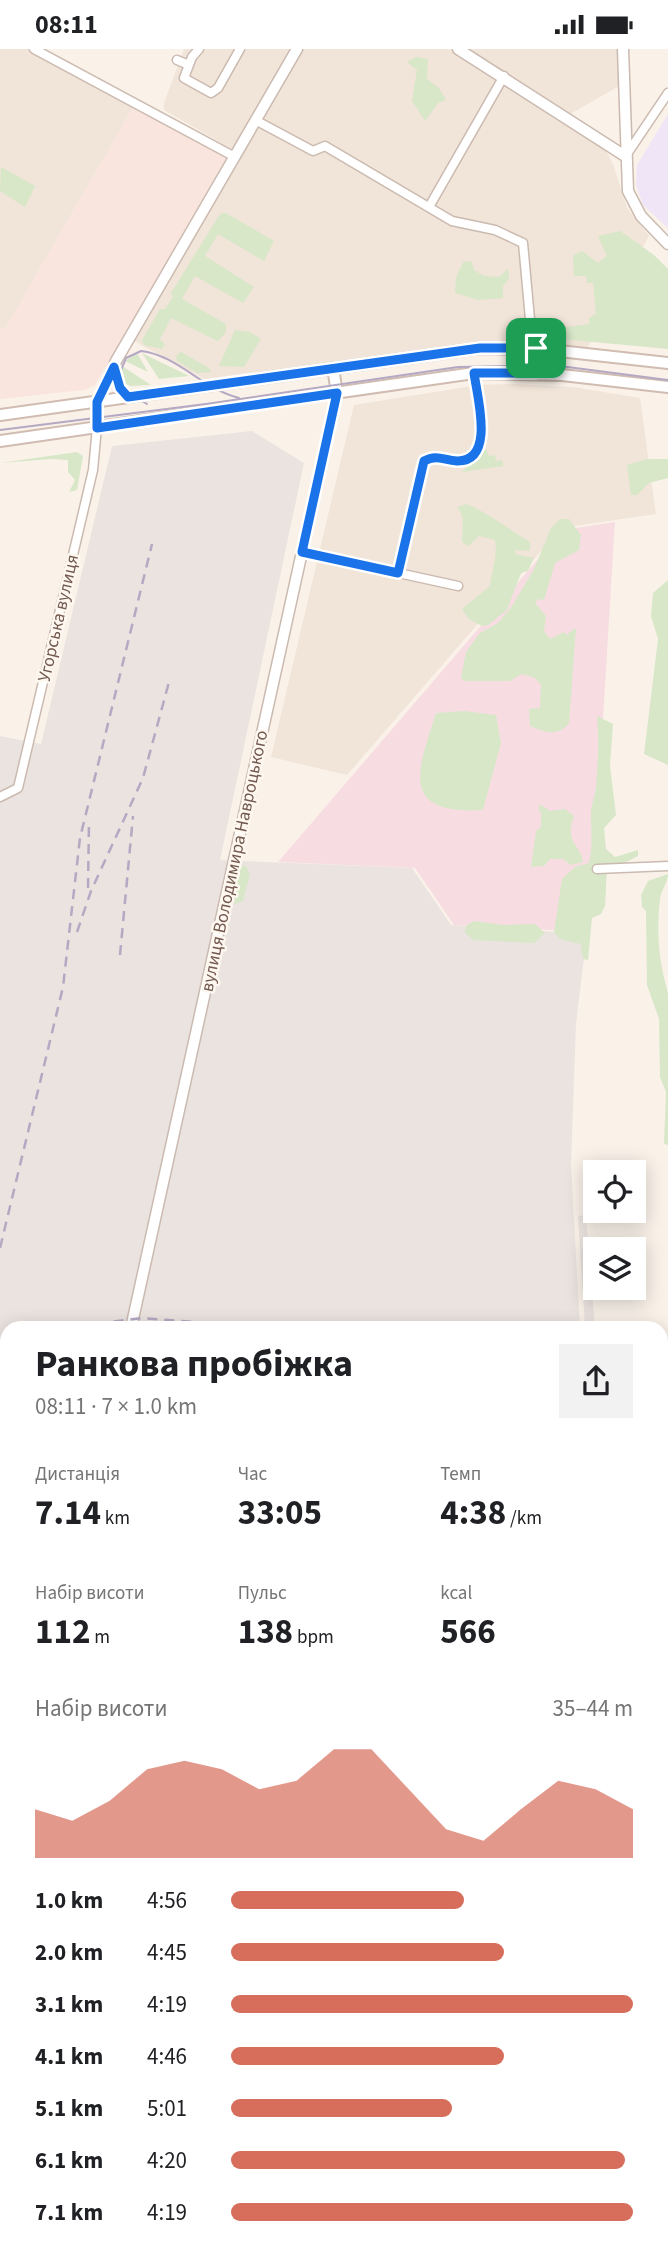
<!DOCTYPE html>
<html lang="uk">
<meta charset="utf-8">
<style>
:root{--surface:#fff;--page:#f2f2f2;--text:#202124;--muted:#757577;--accent:#d76d5b}
body{margin:0;font-family:"Source Sans 3",sans-serif;background:var(--page);color:var(--text);height:100vh;display:flex;flex-direction:column;font-size:26px;white-space:nowrap}
*{box-sizing:border-box;margin:0}
p{font-size:23px;color:var(--muted)}
.icon{flex:none;width:38px;height:38px;fill:none;stroke:currentColor;stroke-width:2;stroke-linecap:round;stroke-linejoin:round}
.map{position:relative;flex:1;overflow:hidden}
.drawer{position:absolute;left:0px;top:1272px;width:668px;height:936px;display:flex;flex-direction:column;background:var(--surface);border-radius:21px 21px 0 0;box-shadow:0 4px 18px #0003}
.drawer>*{flex:none}
.buttons{position:absolute;left:583px;top:1111px;display:grid;gap:14px}
.buttons a{display:grid;place-items:center;width:63px;height:63px;border-radius:0px;background:var(--surface);box-shadow:0 4px 18px #0003;font-size:35px}
.pin{position:absolute;display:grid;place-items:center;width:60px;height:60px;color:#fff;margin:-30px;border-radius:14px;box-shadow:0 4px 10px #0006}
.round{display:grid;place-items:center;flex:none;width:74px;height:74px;border-radius:0px;background:var(--page)}
.head{display:flex;align-items:center;justify-content:space-between;height:119px;padding:0 35px}
h1{font-size:38px;font-weight:700;line-height:52px}
.figures{display:grid;grid-template-columns:repeat(3,1fr);gap:10px;height:119px;padding:7px 35px}
.figures div{display:grid;align-content:center}
.figures b{font-size:35px;font-weight:700}
.figures small{font-size:19px;font-weight:400}
.figures p{font-size:19px}
.chart{height:196px;padding:14px 35px}
.chart p{display:flex;justify-content:space-between}
.chart svg{width:100%;height:126px;margin-top:7px;fill:var(--accent);opacity:.7}
ul{padding:0 35px;list-style:none;font-size:23px}
li{display:grid;grid-template-columns:112px 84px 1fr;align-items:center;height:52px}
li i{height:18px;border-radius:9px;background:var(--accent)}
.status{display:flex;justify-content:space-between;align-items:center;height:49px;padding:0 35px;background:var(--surface);direction:ltr}
.status svg{height:19px;fill:currentColor}
.map>svg:first-child{display:block}
</style>
<div class="status"><b>08:11</b><svg viewBox="0 0 49 12"><path d="M0 12V9h3v3zM5 12V6h3v6zM10 12V3h3v9zM15 12V0h3v12zM26 1h20v11H26zM47 4h2v5h-2z"/></svg></div>
<div class="map">
<svg width="668" height="2208" viewBox="0 0 668 2208">
<rect width="100%" height="100%" fill="#faf2e9"/>
<path fill="#f1e4d8" d="M0 0H29L135 55 5 280 0 279Z
M184 0H291L232 100 164 61V54Z
M301 0H449L604 97 614 118 627 159 649 187 586 301 544 295 480 297 210 333 132 291Z
M465 0H620L621 36 570 65Z
M513 335 573 338 640 349 656 465 561 479 347 726 271 708 354 356 478 336Z
M0 1809H7V2005H0Z
M662 2157 668 2159V2208H298V2202H662Z"/>
<path fill="#f9e4de" d="M135 55 227 107 95 336 84 341 0 350V279L5 280Z
M662 1696H668V1948H662Z"/>
<path fill="#eae3df" d="M252 382 304 414 220 811 412 819 451 876 587 885 576 975 571 1116 580 1279H7V1748H0V687L41 695 112 397Z
M586 1166 595 1279H585L578 1167Z
M662 1554 668 1561V1601L662 1611Z
M0 2059 7 2060V2202H34L33 2208H0Z"/>
<path fill="#efe5f7" d="M668 65V179L643 156 636 136 637 116Z"/>
<path fill="#f7dde2" d="M615 473 590 883 454 876 415 819 278 813 563 481Z"/>
<path fill="#d7e7c8" d="M416 8 428 10 427 30 439 39 446 51 438 54 425 72 412 52 417 21 407 13Z
M1 118 35 137 25 158 0 142Z
M226 164 274 192 264 212 218 185 205 207 254 238 243 254 195 227 182 250 226 275V283L218 292 171 269 160 290 165 295 162 300 144 296 142 291 160 260H165L173 248 171 244 220 165Z
M620 182 654 206 668 220V300L540 288 537 282 589 275V269L596 265 593 234H587L586 227H574L573 207 582 202 598 214 607 207 598 187Z
M464 212 472 213 474 221 484 227 499 228 508 220 509 230 503 237V249L478 251 455 244 456 228Z
M235 281 250 283 261 290 244 318 219 317Z
M181 303 209 319 211 323 197 324 177 312 176 307Z
M137 304 148 323 125 312Z
M142 304 189 327 159 330Z
M122 317 148 334 150 336 131 337 123 334 120 326Z
M486 400 489 407 495 406 496 412 502 411 503 417 462 423Z
M77 403 83 407 77 441 69 443 75 431 68 423V411L52 410 0 414Z
M647 410H668V429L649 434 637 446H631L627 416Z
M466 455C489 464 508 480 530 493V502L515 501V505L534 509 528 522 521 524 507 561 488 576 482 577 469 570 462 560 490 537C492 522 498 505 495 491L479 487 468 497 462 493 463 469 458 458Z
M560 470H569L581 486 579 501 555 514 544 551 538 550 535 554 546 567 544 582 550 590 564 583 566 586 576 579 569 674C558 688 543 683 530 677L529 660 540 659 541 636 535 629 522 625 510 632H465L461 629 466 603 480 584 498 574 512 557 534 520 551 479Z
M668 531V716L644 705 658 590 651 567 653 544Z
M464 662 496 666 501 694 483 761C398 766 418 721 436 664Z
M597 667 613 675 610 717 616 766 604 779 606 800 615 808 638 801V807L619 817 607 819 605 857 601 865 592 869 588 911 583 910 581 895 560 890 554 883 562 830 575 818 589 814C593 796 591 783 591 765 591 756 595 747 596 738 598 714 599 689 597 667Z
M540 755 550 762 565 760 574 767C564 795 580 794 583 813L571 816 563 810H550L544 817 531 818 536 782 541 778V761L538 764Z
M245 816 250 825 243 852 235 855 233 850 239 818Z
M668 825C668 834 661 841 660 850 656 883 659 913 668 944V1096L664 1095 666 1043 660 1028 659 970 647 936 646 862 642 858 641 846 648 832Z
M474 872 504 876 535 875 545 884 534 894 474 891 465 884 466 877Z
M37 2202H146V2208H37Z"/>
<g fill="none" stroke-linecap="round" stroke-linejoin="round">
<g stroke="#cbbab0" stroke-width="11">
<path id="minor" d="M34 0 235 108
M199 0 192 8 184 29 211 44 218 39 240 0
M177 11 189 16
M257 72 313 102 325 97 452 172 495 181 523 194 532 292 536 299
M627 105 668 44
M429 158 504 27
M302 503 458 537
M398 524 424 413C437 405 443 411 457 412 496 413 477 346 474 324
M0 748 18 739 93 421 97 378
M597 820 668 817
M404 2202 405 2208"/>
</g>
<g stroke="#cbbab0" stroke-width="13">
<path id="tertiary" d="M458 0 625 107
M623 0 628 142 641 167 668 195
M114 318 120 339 128 348
M97 353 116 312 297 0
M131 1279 337 344
M0 1422 7 1424"/>
</g>
<g stroke="#d0bcb1" stroke-width="14">
<path id="secondary" d="M333 319 337 344
M0 366 480 299 550 301 668 314
M97 378V353
M0 392 474 324 562 326 668 338"/>
</g>
<g stroke="#d5cdca" stroke-width="16">
<path id="primary" d="M662 1688 668 1689
M0 1771H7"/>
</g>
<use href="#minor" stroke="#fff" stroke-width="8"/>
<use href="#tertiary" stroke="#fff" stroke-width="10"/>
<use href="#secondary" stroke="#fff" stroke-width="10"/>
<use href="#primary" stroke="#f2d1a8" stroke-width="12"/>
<path stroke="#b5a8c3" stroke-width="2" d="M147 355 128 344 119 326 126 309 141 302C177 306 204 341 239 349
M0 381 206 355 458 318 552 316 668 331"/>
<path stroke="#b5a8c3" stroke-width="2.5" stroke-dasharray="10 7" stroke-linecap="butt" d="M88 839 89 773
M77 883 91 842 143 729 169 633
M120 906 133 767
M0 1199 63 938 80 789 152 495
M63 1279 142 1269 275 1279
M0 1307 7 1303
M0 1439 7 1441
M662 1546 668 1552"/>
</g>
<g fill="none" stroke-linecap="round" stroke-linejoin="round">
<g stroke="#fff" stroke-width="14">
<path id="route" d="M480 299H536V324H474C477 347 496 413 457 412 443 411 437 405 424 412L398 524 302 503 337 344 97 379V353L114 318 120 339 128 348Z"/>
</g>
<use href="#route" stroke="#1a73e8" stroke-width="9"/>
</g>
<g text-anchor="middle" stroke-width="5" stroke-linejoin="round" paint-order="stroke">
<g font-size="18" fill="#72594f" stroke="#fdf7ef">
<text transform="translate(58 569) rotate(-77)" y="6">Угорська вулиця</text>
<text transform="translate(234 812) rotate(-78)" y="6">вулиця Володимира Навроцького</text>
</g>
</g>
</svg>
<div class="buttons">
<a><svg class="icon" aria-label="locate" viewBox="0 0 24 24"><circle cx="12" cy="12" r="6"/><path d="M12 2v4M12 18v4M2 12h4M18 12h4"/></svg></a>
<a><svg class="icon" aria-label="layers" viewBox="0 0 24 24"><path d="M12 4l9 5-9 5-9-5zM3 14l9 5 9-5"/></svg></a>
</div>
<div class="pin" style="left:536px;top:299px;background:#1e9e55"><svg class="icon" aria-label="arrive" viewBox="0 0 24 24"><path d="M6 21V4h12l-3 4 3 4H6"/></svg></div>
<section class="drawer">
<div class="head"><div><h1>Ранкова пробіжка</h1><p>08:11 · 7 × 1.0 km</p></div><a class="round"><svg class="icon" aria-label="share" viewBox="0 0 24 24"><path d="M12 15V3M7 8l5-5 5 5M5 13v7h14v-7"/></svg></a></div>
<div class="figures">
<div><p>Дистанція</p><b>7.14<small> km</small></b></div>
<div><p>Час</p><b>33:05</b></div>
<div><p>Темп</p><b>4:38<small> /km</small></b></div>
</div>
<div class="figures">
<div><p>Набір висоти</p><b>112<small> m</small></b></div>
<div><p>Пульс</p><b>138<small> bpm</small></b></div>
<div><p>kcal</p><b>566</b></div>
</div>
<div class="chart"><p><span>Набір висоти</span>35–44 m</p>
<svg viewBox="0 0 160 44" preserveAspectRatio="none"><path d="M0 44V27L10 31L20 24L30 13L40 10L50 13L60 20L70 17L80 6L90 6L100 20L110 34L120 38L130 27L140 17L150 20L160 27V44z"/></svg>
</div>
<ul>
<li><b>1.0 km</b>4:56<i style="width:58%"></i></li>
<li><b>2.0 km</b>4:45<i style="width:68%"></i></li>
<li><b>3.1 km</b>4:19<i style="width:100%"></i></li>
<li><b>4.1 km</b>4:46<i style="width:68%"></i></li>
<li><b>5.1 km</b>5:01<i style="width:55%"></i></li>
<li><b>6.1 km</b>4:20<i style="width:98%"></i></li>
<li><b>7.1 km</b>4:19<i style="width:100%"></i></li>
</ul>
</section>
</div>
